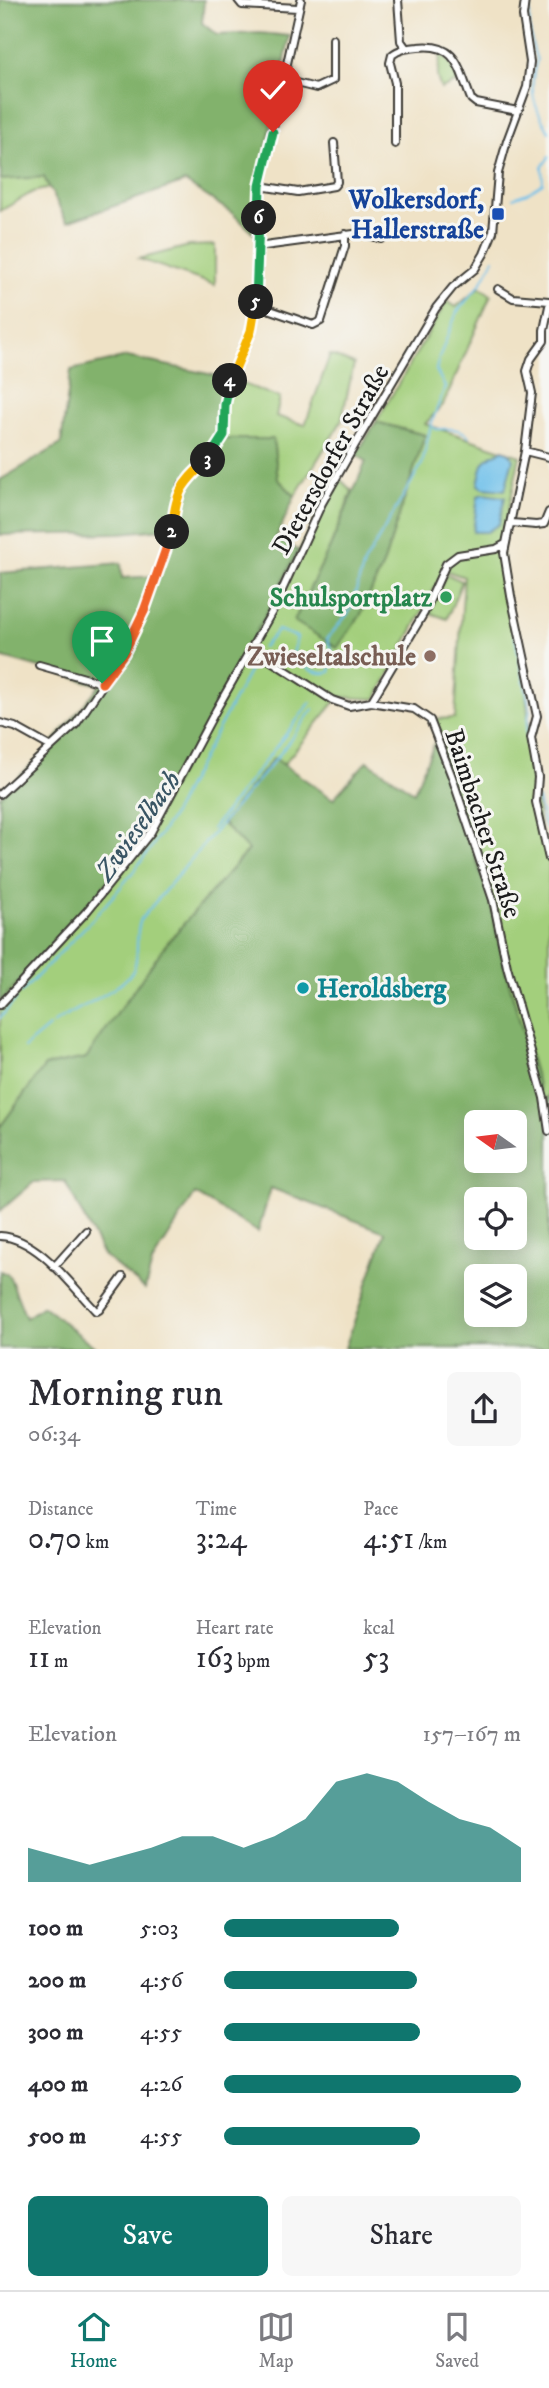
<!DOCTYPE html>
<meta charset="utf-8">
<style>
:root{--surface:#fff;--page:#f7f7f7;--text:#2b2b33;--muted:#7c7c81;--line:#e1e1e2;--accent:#0f766e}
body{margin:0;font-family:"IM FELL DW Pica",serif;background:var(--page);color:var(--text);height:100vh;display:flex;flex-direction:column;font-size:26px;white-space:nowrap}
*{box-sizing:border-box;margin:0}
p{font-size:23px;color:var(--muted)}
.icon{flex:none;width:38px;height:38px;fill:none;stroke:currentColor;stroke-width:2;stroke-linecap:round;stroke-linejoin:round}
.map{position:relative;height:1349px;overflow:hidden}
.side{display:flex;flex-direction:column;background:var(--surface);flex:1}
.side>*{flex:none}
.needle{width:46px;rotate:284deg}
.buttons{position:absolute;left:464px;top:1110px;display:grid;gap:14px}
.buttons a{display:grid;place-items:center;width:63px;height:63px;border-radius:10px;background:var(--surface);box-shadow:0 4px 18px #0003;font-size:35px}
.pin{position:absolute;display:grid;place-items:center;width:60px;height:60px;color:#fff;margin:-72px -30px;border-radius:50% 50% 50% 0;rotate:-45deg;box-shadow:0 0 7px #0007}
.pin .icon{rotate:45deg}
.km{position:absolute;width:35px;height:35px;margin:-18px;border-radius:50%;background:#222;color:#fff;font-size:19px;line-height:35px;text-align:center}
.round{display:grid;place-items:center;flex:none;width:74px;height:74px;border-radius:10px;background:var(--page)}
.summary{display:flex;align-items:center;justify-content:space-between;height:119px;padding:0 28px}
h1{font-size:38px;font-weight:600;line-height:52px}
.stats{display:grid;grid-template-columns:repeat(3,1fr);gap:10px;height:119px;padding:7px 28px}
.stats div{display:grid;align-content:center}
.stats b{font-size:30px;font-weight:600}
.stats small{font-size:19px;font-weight:400}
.stats p{font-size:19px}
.chart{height:196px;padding:14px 28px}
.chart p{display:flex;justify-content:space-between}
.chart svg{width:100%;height:126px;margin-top:7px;fill:var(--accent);opacity:.7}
.action{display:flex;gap:14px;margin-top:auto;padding:14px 28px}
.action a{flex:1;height:80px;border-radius:10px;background:var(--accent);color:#fff;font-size:28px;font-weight:600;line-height:80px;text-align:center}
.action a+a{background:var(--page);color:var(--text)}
ul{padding:0 28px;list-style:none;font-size:23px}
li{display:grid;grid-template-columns:112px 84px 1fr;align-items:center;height:52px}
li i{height:18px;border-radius:9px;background:var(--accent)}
.dock{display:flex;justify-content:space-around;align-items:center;height:98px;border-top:2px solid var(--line);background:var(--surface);font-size:19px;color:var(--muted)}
.dock a{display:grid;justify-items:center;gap:4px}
.dock .active{color:var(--accent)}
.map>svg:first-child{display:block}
</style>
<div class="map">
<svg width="549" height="1349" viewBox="0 0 549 1349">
<rect width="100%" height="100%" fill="#f6f6f2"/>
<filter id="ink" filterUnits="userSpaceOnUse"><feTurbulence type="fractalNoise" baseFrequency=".0143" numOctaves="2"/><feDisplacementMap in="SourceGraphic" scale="14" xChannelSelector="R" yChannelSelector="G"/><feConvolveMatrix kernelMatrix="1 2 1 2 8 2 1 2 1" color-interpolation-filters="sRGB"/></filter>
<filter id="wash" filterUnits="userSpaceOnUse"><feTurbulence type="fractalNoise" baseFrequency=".00686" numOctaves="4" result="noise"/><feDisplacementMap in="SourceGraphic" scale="28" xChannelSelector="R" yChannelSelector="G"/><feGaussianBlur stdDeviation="1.57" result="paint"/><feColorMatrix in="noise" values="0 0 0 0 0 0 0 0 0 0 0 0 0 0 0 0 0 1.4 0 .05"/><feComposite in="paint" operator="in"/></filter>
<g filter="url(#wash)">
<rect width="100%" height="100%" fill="#efe2c6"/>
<path fill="#a3cf7c" stroke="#60764c" stroke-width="2" d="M441 53 450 62 458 82 441 89 437 77Z
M44 177 50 188 33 192 0 211V179Z
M215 245V285L139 259 189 246Z
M480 287 491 295 443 405 425 424 520 456 501 545 507 596 524 665 531 751 540 829 549 862V1097L542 1099 505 969 490 900 468 836 434 719 455 718 464 577 444 570 376 699 339 697 283 765 273 759 222 823 249 849 167 943 86 1059 45 1066 0 1127V1002L149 828 270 607 337 476 352 491 331 545 360 616 383 565 425 435 376 422 447 301 456 307Z
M330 355 354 364 341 422 295 496 278 479 273 439H225L221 404 228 378 280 398 276 416 305 425Z
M446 574 462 581 447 619 430 613Z"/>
<path fill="#82b26c" stroke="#4f6744" stroke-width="2" fill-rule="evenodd" d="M0 0H204L202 23 217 35 260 33 290 36 258 190 256 235 232 213 185 182 67 222 44 177 1 180Z
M127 357 228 378 221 404 225 439H273L278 479 295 496 276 538 298 550 270 607 149 828 85 911 0 1002V796L51 745 100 685 0 657V573L121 563 122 578 159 576 173 528 120 533 0 535V480L61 444 71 370Z
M376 422 425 435 383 565 360 616 337 648 294 621 331 545 366 461 356 455Z
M439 732 468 836 490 900 505 969 542 1099 549 1097V1348H345L385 1232 271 1188 258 1232 195 1194 152 1263 145 1289 103 1255 65 1181 34 1182 0 1211V1127L45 1066 86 1058 167 943 248 850 222 823 274 758 333 799 367 761 414 792ZM476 1122H514V1160H476ZM476 1199H514V1237H476ZM476 1276H514V1314H476Z
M0 1271 9 1275 26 1318 43 1306 96 1348H0Z"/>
<path fill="#6ec0ea" stroke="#456e83" stroke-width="2" d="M503 450 510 453 513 459 505 490 483 488 478 485C482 463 482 459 503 450Z
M483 494 505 497 499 524 487 532H473L478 496Z"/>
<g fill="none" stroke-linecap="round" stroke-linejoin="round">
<path stroke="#6ec0ea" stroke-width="2" d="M532 0C527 19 530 42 537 60 528 90 533 105 549 132
M513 198 527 193 543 183 542 167 549 157
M432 426 436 429C447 429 462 427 469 437
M511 619 530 709 526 731 534 784
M263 647 278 630 297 637 293 654C300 666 316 676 330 672L333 653 327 639 350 611 364 564 422 464 431 425 445 387 436 370 439 358 457 312 481 283 494 259
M538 799 545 828
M212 829 311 702
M21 993C67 945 115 900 153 845 164 828 176 813 183 794L256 659
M0 1018 16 999
M53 1024C71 1011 128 987 134 968 140 952 134 935 141 919L279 755 313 709
M24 1048 49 1027"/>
</g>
</g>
<g filter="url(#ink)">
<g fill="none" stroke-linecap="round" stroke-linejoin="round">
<g stroke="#3c3a36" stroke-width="10">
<path id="minor" d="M238 0 242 5 298 8
M398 0 401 41 406 48
M284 80 316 88 333 80V39
M395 144V83L390 63 392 55C399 49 408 48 418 47 457 42 459 69 471 99L476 103 518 111
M260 186 298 192 334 186 337 182 334 143
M257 247 361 233 382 239
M498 289 513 298 549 301
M256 305 313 325 321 321 345 246V234
M549 306 544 330V341L531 359 527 371 532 393 525 451 504 553 511 596 537 716 531 738 538 777 536 802 549 859
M525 451 549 457
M512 523 536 525 544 524 549 512
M251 648 332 700 349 706 371 702 414 709 430 720 452 777 493 900 507 967 544 1098 549 1131
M39 665 102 683
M371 702 424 613 446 564 458 555 496 549 505 544
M0 723 15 727 51 747
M0 794 76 724 124 653 136 629 157 577 172 532 174 511 182 485 209 458 224 434 225 405 231 378 251 331 256 305 260 186 301 0
M0 1005 87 911 151 832 216 710 273 610 322 503 355 445 436 308 453 287 475 269 484 254 493 232 498 173 507 141 527 87 530 62 523 16 525 0
M0 1236C38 1238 71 1285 96 1311L99 1310 123 1277
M54 1267 86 1231"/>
</g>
<use href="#minor" stroke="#fff" stroke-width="6"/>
</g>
</g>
<g fill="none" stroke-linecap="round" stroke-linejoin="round" filter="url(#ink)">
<g stroke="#fff" stroke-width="14">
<path id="split-1" d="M102 683 124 653 144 611"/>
</g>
<g stroke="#fff" stroke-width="14">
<path id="split-2" d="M144 611 172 532"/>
</g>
<g stroke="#fff" stroke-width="14">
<path id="split-3" d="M172 532C176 493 179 486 208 460"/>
</g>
<g stroke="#fff" stroke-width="14">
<path id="split-4" d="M208 460 224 435 225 405 230 381"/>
</g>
<g stroke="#fff" stroke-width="14">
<path id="split-5" d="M230 381 251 331 256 302"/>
</g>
<g stroke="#fff" stroke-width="14">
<path id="split-6" d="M256 302 259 218"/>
</g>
<g stroke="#fff" stroke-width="14">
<path id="split-7" d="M259 218 260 186 273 132"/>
</g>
<use href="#split-1" stroke="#f0652b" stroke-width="9"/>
<use href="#split-2" stroke="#f0652b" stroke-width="9"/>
<use href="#split-3" stroke="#f5b400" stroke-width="9"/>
<use href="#split-4" stroke="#22a559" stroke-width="9"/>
<use href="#split-5" stroke="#f5b400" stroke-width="9"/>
<use href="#split-6" stroke="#22a559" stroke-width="9"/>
<use href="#split-7" stroke="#22a559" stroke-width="9"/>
</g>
<rect fill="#1a4fb4" stroke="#f6f6f2" stroke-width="2.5" x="491" y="207" width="14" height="14" rx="3.5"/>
<circle fill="#2e9e5b" stroke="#f6f6f2" stroke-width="2.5" cx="446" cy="597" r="7"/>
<circle fill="#8d6e63" stroke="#f6f6f2" stroke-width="2.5" cx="430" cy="656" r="7"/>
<circle fill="#0f9aa8" stroke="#f6f6f2" stroke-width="2.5" cx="303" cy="988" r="7"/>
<g text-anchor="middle" stroke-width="6" stroke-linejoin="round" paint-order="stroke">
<g font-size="26" font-weight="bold" fill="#164399" stroke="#f6f6f2" text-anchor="end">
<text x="484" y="208">Wolkersdorf,<tspan x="484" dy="30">Hallerstraße</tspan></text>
</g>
<g font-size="26" fill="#1c1c1c" stroke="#f6f6f2">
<text transform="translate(330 459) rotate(-61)" y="9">Dietersdorfer Straße</text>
<text transform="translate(484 823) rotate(72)" y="9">Baimbacher Straße</text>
</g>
<g font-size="26" font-weight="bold" fill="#27864d" stroke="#f6f6f2" text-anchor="end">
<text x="432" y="606">Schulsportplatz</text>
</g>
<g font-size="26" font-weight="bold" fill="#785e54" stroke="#f6f6f2" text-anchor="end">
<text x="416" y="665">Zwieseltalschule</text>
</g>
<g font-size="26" font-weight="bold" fill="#0d838f" stroke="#f6f6f2" text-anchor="start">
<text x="317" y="997">Heroldsberg</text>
</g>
<g font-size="28" font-style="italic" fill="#395564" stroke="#f6f6f2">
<text transform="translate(137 825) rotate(-55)" y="10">Zwieselbach</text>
</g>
</g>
</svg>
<div class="buttons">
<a><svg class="needle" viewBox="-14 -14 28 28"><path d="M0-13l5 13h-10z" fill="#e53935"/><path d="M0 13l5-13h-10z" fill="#7c7c81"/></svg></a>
<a><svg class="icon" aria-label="locate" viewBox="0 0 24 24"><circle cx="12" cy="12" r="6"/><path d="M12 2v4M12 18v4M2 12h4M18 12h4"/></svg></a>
<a><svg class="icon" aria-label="layers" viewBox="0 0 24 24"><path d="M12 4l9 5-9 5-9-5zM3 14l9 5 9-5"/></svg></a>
</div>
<div class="pin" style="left:102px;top:683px;background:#1e9e55"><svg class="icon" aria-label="arrive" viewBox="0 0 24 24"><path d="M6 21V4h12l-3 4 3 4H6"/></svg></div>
<div class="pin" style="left:273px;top:132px;background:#d93025"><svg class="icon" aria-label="check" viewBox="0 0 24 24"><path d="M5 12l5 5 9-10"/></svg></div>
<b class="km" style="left:172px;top:532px">2</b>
<b class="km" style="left:208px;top:460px">3</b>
<b class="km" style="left:230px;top:381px">4</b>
<b class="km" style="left:256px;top:302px">5</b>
<b class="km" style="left:259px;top:218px">6</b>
</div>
<section class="side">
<div class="summary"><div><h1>Morning run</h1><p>06:34</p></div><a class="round"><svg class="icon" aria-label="share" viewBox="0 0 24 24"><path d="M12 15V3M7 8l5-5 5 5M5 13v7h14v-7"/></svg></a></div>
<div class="stats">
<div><p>Distance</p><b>0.70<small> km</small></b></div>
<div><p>Time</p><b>3:24</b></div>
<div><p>Pace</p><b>4:51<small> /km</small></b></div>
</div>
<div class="stats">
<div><p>Elevation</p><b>11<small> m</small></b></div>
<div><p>Heart rate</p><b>163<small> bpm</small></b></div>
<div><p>kcal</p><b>53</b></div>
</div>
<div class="chart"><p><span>Elevation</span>157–167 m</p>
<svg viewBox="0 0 160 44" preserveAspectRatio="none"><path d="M0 44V32L10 35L20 38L30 35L40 32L50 28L60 28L70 32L80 28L90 22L100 9L110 6L120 9L130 16L140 22L150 25L160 32V44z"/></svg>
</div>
<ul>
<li><b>100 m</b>5:03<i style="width:59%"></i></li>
<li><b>200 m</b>4:56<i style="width:65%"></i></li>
<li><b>300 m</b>4:55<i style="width:66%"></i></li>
<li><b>400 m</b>4:26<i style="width:100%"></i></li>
<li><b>500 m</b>4:55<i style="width:66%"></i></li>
</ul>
<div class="action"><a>Save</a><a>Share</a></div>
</section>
<nav class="dock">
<a class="active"><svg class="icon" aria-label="home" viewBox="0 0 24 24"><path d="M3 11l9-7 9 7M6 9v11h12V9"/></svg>Home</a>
<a><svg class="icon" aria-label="map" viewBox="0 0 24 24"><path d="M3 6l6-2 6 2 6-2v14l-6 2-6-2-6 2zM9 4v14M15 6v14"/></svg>Map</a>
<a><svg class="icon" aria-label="saved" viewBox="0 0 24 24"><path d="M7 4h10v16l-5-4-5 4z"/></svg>Saved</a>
</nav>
